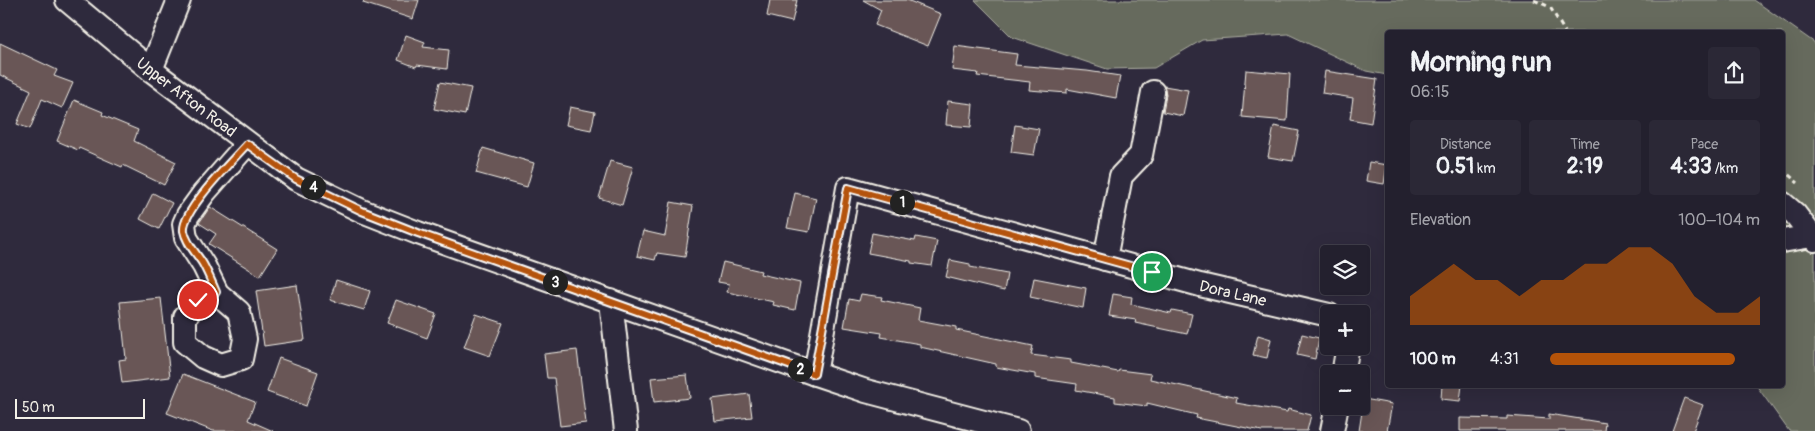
<!DOCTYPE html>
<meta charset="utf-8">
<style>
:root{--surface:#23202e;--page:#2b2836;--text:#f1f3f6;--muted:#a3a3aa;--line:#403e4a;--accent:#b45309}
body{margin:0;font-family:Pangolin,sans-serif;background:var(--page);color:var(--text);height:100vh;display:flex;flex-direction:column;font-size:19px;white-space:nowrap}
*{box-sizing:border-box;margin:0}
p{font-size:16px;color:var(--muted)}
.icon{flex:none;width:28px;height:28px;fill:none;stroke:currentColor;stroke-width:2;stroke-linecap:round;stroke-linejoin:round}
.map{position:relative;flex:1;overflow:hidden}
.side{position:absolute;left:1385px;top:30px;width:400px;height:358px;display:flex;flex-direction:column;background:var(--surface);border-radius:5px;box-shadow:0 5px 20px #0002,0 0 0 1px var(--line)}
.side>*{flex:none}
.buttons{position:absolute;left:1320px;top:245px;display:grid;gap:10px}
.buttons a{display:grid;place-items:center;width:50px;height:50px;border-radius:5px;background:var(--surface);box-shadow:0 5px 20px #0002,0 0 0 1px var(--line);font-size:25px}
.scale{position:absolute;left:15px;bottom:12px;width:130px;box-sizing:border-box;padding-left:5px;border:2px solid #f4f1e8;border-top:0;font-size:14px;line-height:18px;white-space:nowrap;color:#f4f1e8;-webkit-text-stroke:4px #2f2a3d;paint-order:stroke}
.pin{position:absolute;display:grid;place-items:center;width:42px;height:42px;color:#fff;margin:-21px;border:2px solid #fff;border-radius:50%;box-shadow:0 1px 5px #0007}
.km{position:absolute;width:25px;height:25px;margin:-12px;border-radius:50%;background:#222;color:#fff;font-size:14px;line-height:25px;text-align:center}
.round{display:grid;place-items:center;flex:none;width:52px;height:52px;border-radius:5px;background:var(--page)}
.summary{display:flex;align-items:center;justify-content:space-between;height:85px;padding:0 25px}
h1{font-size:28px;font-weight:700;line-height:38px}
.metrics{display:grid;grid-template-columns:repeat(3,1fr);gap:8px;height:85px;padding:5px 25px}
.metrics div{display:grid;align-content:center;border-radius:5px;background:var(--page);text-align:center}
.metrics b{font-size:21px;font-weight:700}
.metrics small{font-size:14px;font-weight:400}
.metrics p{font-size:14px}
.chart{height:140px;padding:10px 25px}
.chart p{display:flex;justify-content:space-between}
.chart svg{width:100%;height:90px;margin-top:5px;fill:var(--accent);opacity:.7}
ul{padding:0 25px;list-style:none;font-size:16px}
li{display:grid;grid-template-columns:80px 60px 1fr;align-items:center;height:38px}
li i{height:12px;border-radius:6px;background:var(--accent)}
.map>svg:first-child{display:block}
</style>
<div class="map">
<svg width="1815" height="431" viewBox="0 0 1815 431">
<rect width="100%" height="100%" fill="#2f2a3d"/>
<filter id="ink" filterUnits="userSpaceOnUse"><feTurbulence type="fractalNoise" baseFrequency=".02" numOctaves="2"/><feDisplacementMap in="SourceGraphic" scale="10" xChannelSelector="R" yChannelSelector="G"/><feConvolveMatrix kernelMatrix="1 2 1 2 8 2 1 2 1" color-interpolation-filters="sRGB"/></filter>
<g filter="url(#ink)">
<path fill="#666b5d" stroke="#adaea2" d="M975 0H1754L1815 43V431H1789L1756 385H1782V32H1388L1387 75 1366 71 1288 34 1202 40 1154 68 1107 69 1012 37Z"/>
<path fill="#695657" stroke="#f4f1e8" d="M364 0H419L413 19 363 3Z
M770 0H797L792 22 767 16Z
M863 0H907L941 14 928 46 875 25 881 10Z
M406 35 425 42 423 47 449 50 447 69 417 65 416 67 398 60Z
M0 43 57 70 54 76 73 83 62 108 42 99 30 129 17 124 31 90 0 75Z
M955 46 1017 54 1015 65 1087 71 1120 76 1116 98 1067 89V93L1029 90 1030 82 977 76 978 73 952 70Z
M1246 70 1290 74 1287 121 1242 117Z
M1325 71 1377 79 1371 123 1350 119 1353 98 1322 93Z
M440 82 471 88 465 115 434 109Z
M1164 86 1188 90 1183 116 1163 112 1166 94Z
M74 100 103 112 102 115 138 130 134 141 176 162 164 185 123 165 122 167 79 148 78 150 57 141Z
M948 101 973 104 971 127 946 125Z
M570 107 595 112 591 130 566 125Z
M1015 125 1039 129 1034 155 1011 152Z
M1274 126 1299 131 1293 161 1268 157Z
M483 148 534 163 527 187 476 173Z
M610 161 633 167 622 205 599 198Z
M1369 162 1387 165 1384 184 1366 181Z
M153 193 172 203 159 229 140 219Z
M795 193 816 198 809 232 787 228Z
M671 202 693 206 685 257 657 253 655 260 637 256 643 231 665 236Z
M210 207 277 249 260 276 209 244 216 234 199 223Z
M872 233 915 241 916 237 937 241 932 266 911 263V261L868 253Z
M950 260 970 264V267L1007 274 1004 291 946 277Z
M723 262 761 271 760 274 800 283 795 310 773 305 774 302 727 292 729 284 718 282Z
M1034 278 1086 288 1083 308 1030 297Z
M336 280 370 291 364 310 330 300Z
M297 285 305 340 264 346 256 291Z
M861 294 882 297 881 300 920 308 918 320 956 327V330L1033 346 1031 355 1071 360V363L1118 372 1119 370 1151 374 1150 379 1237 398 1236 403 1287 412 1288 409 1311 415 1307 431H1262L1196 418 1197 415 1147 403V406L1115 402V397L1076 390 1077 384 1035 378V374L996 367V364L920 347V344L881 337 882 333 844 327 849 299 859 301Z
M1113 294 1132 297 1131 304 1171 313 1172 310 1192 314 1187 334 1135 323 1136 320 1109 316Z
M161 298 170 377 122 383 119 360 126 359 120 302Z
M396 300 436 314 427 338 387 323Z
M476 314 503 323 490 356 464 347Z
M1302 334 1319 338 1315 359 1297 355Z
M1258 335 1271 339 1267 358 1253 355Z
M577 350 586 423 560 426 554 378H547L544 354Z
M279 358 318 372 306 406 267 392Z
M183 374 255 402 248 420 273 431H213L167 413Z
M687 375 690 398 654 402 651 378Z
M1442 385H1462L1460 401 1441 399Z
M749 394 752 417 715 421 712 399Z
M1684 398 1703 405 1693 431H1672Z
M1364 399 1392 404 1387 431H1359Z
M1549 414 1605 423 1604 431H1460V418L1507 419V416L1549 419Z"/>
<g fill="none" stroke-linecap="round" stroke-linejoin="round">
<g stroke="#f4f1e8" stroke-width="26">
<g id="minor">
<path id="s1" d="M67 0 151 70 296 179 362 211 418 233 815 374 866 391 1018 431"/>
<path d="M151 70 179 0"/>
<path d="M1782 203 1795 214 1815 240"/>
<path d="M1782 241 1812 236"/>
<path d="M1105 259 1121 176 1141 155 1153 92"/>
<path d="M217 293 198 300 185 317V342L203 357 221 365 241 359 245 339 239 312 217 293 204 266 186 238 184 224 188 215 204 193 247 144"/>
<path d="M611 301 626 431"/>
<path id="s2" d="M815 374 848 188 1200 285 1329 315"/>
<path d="M1343 374 1348 346"/>
<path d="M1332 431 1337 406"/>
</g>
</g>
<path stroke="#f4f1e8" stroke-width="3" stroke-dasharray="5 4" stroke-linecap="butt" d="M1534 0 1550 7 1565 32
M1782 169 1798 183"/>
<use href="#minor" stroke="#2f2a3d" stroke-width="22"/>
</g>
</g>
<g fill="none" stroke-linecap="round" stroke-linejoin="round" filter="url(#ink)">
<g stroke="#fff" stroke-width="10">
<path id="route" d="M198 300 216 292C212 283 208 273 203 264 197 254 186 243 184 231 181 211 233 160 247 144L296 179 362 211 418 233 814 374 848 188 1152 272"/>
</g>
<use href="#route" stroke="#b45309" stroke-width="6"/>
</g>
<g text-anchor="middle" stroke-width="4" stroke-linejoin="round" paint-order="stroke">
<g font-size="16" fill="#f4f1e8" stroke="#2f2a3d">
<text dy="6" stroke="none"><textPath href="#s1" startOffset="154">Upper Afton Road</textPath></text>
<text dy="6" stroke="none"><textPath href="#s2" startOffset="588">Dora Lane</textPath></text>
</g>
</g>
</svg>
<div class="buttons">
<a><svg class="icon" aria-label="layers" viewBox="0 0 24 24"><path d="M12 4l9 5-9 5-9-5zM3 14l9 5 9-5"/></svg></a>
<a>+</a>
<a>−</a>
</div>
<div class="scale">50 m</div>
<div class="pin" style="left:1152px;top:272px;background:#1e9e55"><svg class="icon" aria-label="arrive" viewBox="0 0 24 24"><path d="M6 21V4h12l-3 4 3 4H6"/></svg></div>
<div class="pin" style="left:198px;top:300px;background:#d93025"><svg class="icon" aria-label="check" viewBox="0 0 24 24"><path d="M5 12l5 5 9-10"/></svg></div>
<b class="km" style="left:902px;top:202px">1</b>
<b class="km" style="left:800px;top:369px">2</b>
<b class="km" style="left:555px;top:282px">3</b>
<b class="km" style="left:313px;top:187px">4</b>
<section class="side">
<div class="summary"><div><h1>Morning run</h1><p>06:15</p></div><a class="round"><svg class="icon" aria-label="share" viewBox="0 0 24 24"><path d="M12 15V3M7 8l5-5 5 5M5 13v7h14v-7"/></svg></a></div>
<div class="metrics">
<div><p>Distance</p><b>0.51<small> km</small></b></div>
<div><p>Time</p><b>2:19</b></div>
<div><p>Pace</p><b>4:33<small> /km</small></b></div>
</div>
<div class="chart"><p><span>Elevation</span>100–104 m</p>
<svg viewBox="0 0 160 44" preserveAspectRatio="none"><path d="M0 44V30L10 22L20 14L30 22L40 22L50 30L60 22L70 22L80 14L90 14L100 6L110 6L120 14L130 30L140 38L150 38L160 30V44z"/></svg>
</div>
<ul>
<li><b>100 m</b>4:31<i style="width:88%"></i></li>
</ul>
</section>
</div>
